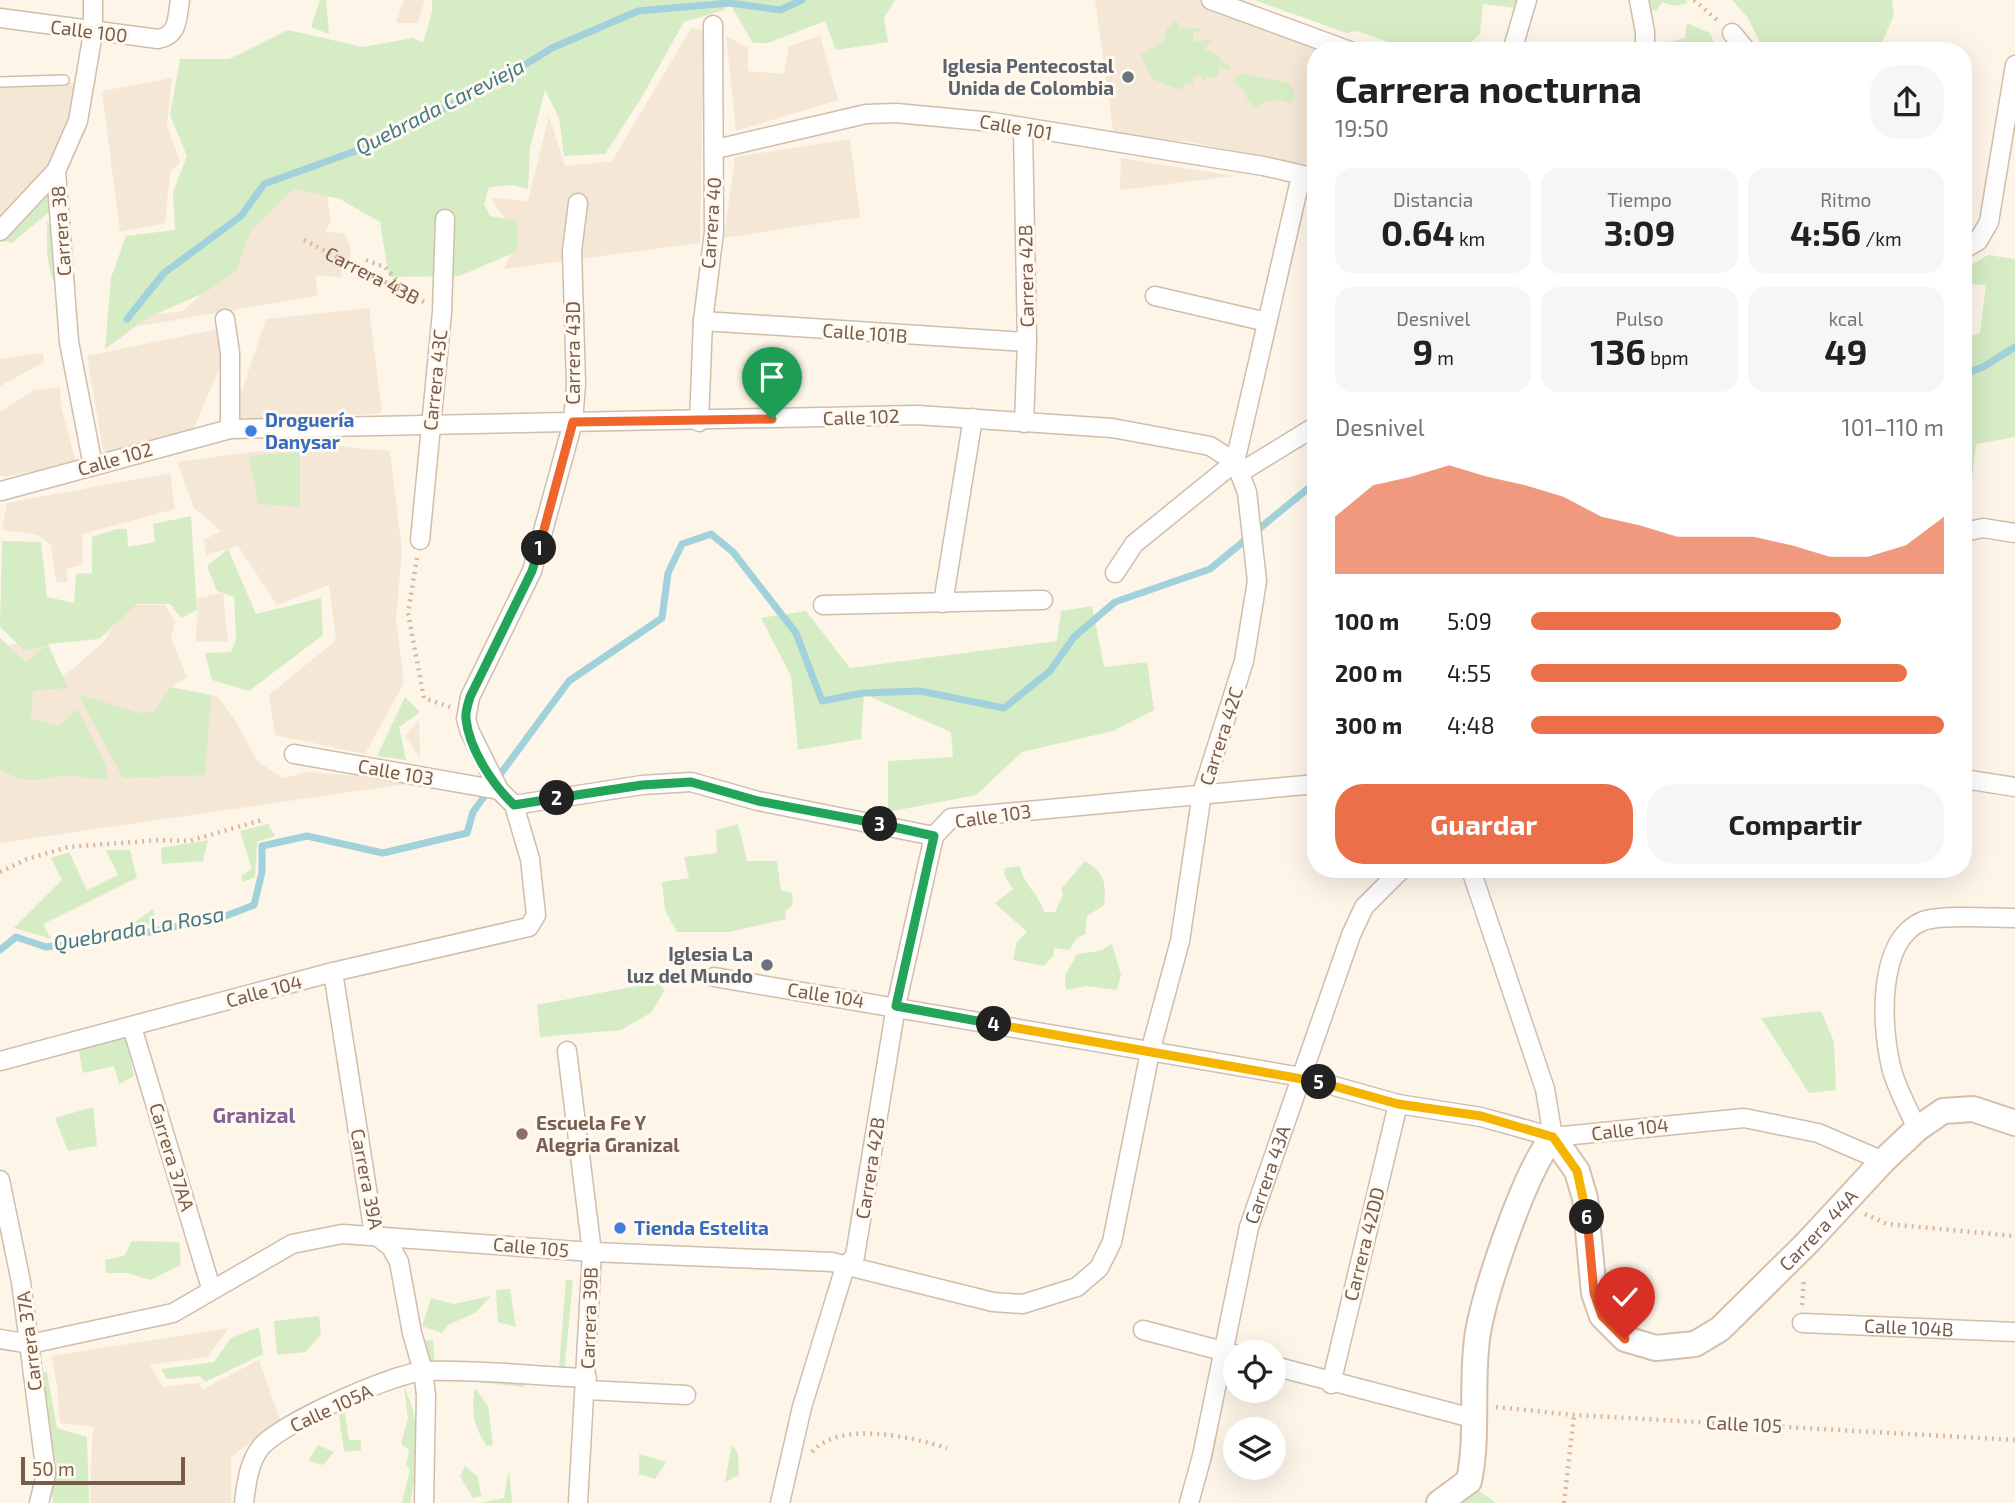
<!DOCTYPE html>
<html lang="es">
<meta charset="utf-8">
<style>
:root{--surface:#fff;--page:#f6f6f6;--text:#202124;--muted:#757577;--accent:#eb6f49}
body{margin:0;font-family:"Exo 2",sans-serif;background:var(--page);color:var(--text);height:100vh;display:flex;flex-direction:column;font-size:26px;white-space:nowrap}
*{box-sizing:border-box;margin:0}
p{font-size:23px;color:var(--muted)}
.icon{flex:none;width:38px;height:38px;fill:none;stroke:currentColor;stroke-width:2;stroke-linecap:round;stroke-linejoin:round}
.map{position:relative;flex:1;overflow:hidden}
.drawer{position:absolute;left:1307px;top:42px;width:665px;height:836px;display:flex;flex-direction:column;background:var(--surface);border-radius:28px;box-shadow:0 7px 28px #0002}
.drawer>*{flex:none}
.tools{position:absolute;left:1223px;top:1340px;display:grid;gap:14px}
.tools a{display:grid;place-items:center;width:63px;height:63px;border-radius:50%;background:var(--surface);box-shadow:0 7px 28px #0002;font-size:35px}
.scale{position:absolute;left:21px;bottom:18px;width:164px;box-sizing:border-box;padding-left:7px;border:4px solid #795b4a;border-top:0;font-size:19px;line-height:24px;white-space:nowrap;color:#795b4a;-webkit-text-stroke:5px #fff9ef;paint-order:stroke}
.pin{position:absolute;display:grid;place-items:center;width:60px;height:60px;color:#fff;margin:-72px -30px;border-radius:50% 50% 50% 0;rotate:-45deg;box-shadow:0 0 7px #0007}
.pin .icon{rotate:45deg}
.km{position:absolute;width:35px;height:35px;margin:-18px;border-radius:50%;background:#222;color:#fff;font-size:19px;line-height:35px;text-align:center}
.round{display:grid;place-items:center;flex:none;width:74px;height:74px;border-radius:28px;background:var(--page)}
.headline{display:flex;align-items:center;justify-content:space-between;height:119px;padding:0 28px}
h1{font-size:38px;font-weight:700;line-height:52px}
.stats{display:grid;grid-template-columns:repeat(3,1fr);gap:10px;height:119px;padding:7px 28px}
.stats div{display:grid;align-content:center;border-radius:18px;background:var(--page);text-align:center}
.stats b{font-size:35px;font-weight:700}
.stats small{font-size:19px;font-weight:400}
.stats p{font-size:19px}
.chart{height:196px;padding:14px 28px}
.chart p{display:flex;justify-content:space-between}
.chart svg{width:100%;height:126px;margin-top:7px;fill:var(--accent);opacity:.7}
.primary-button{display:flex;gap:14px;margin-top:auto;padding:14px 28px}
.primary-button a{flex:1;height:80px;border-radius:28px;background:var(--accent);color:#fff;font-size:28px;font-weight:700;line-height:80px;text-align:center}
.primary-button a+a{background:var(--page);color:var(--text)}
ul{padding:0 28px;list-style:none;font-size:23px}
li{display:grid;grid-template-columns:112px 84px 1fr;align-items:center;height:52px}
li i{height:18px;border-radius:9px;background:var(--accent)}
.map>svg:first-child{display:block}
</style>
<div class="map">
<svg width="2015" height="1503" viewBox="0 0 2015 1503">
<rect width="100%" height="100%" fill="#fdf5e8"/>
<path fill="#f5e7d6" d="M404 0H425L418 23H396Z
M1095 0H1200L1341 51H1316V163L1297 164 1190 142 1114 136Z
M691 28 704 30 700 243 504 269 518 237 490 198 528 201 549 116 565 166 612 161Z
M726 36 748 48V71L784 74 789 46 820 36 838 100 736 131Z
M172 78 167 125 180 162 170 172 165 223 120 232 102 91Z
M40 83H77L66 131 51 162 27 197 0 226V85Z
M850 139 860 217 724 238 735 157Z
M1121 158 1234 176 1120 190Z
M304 176 334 195 327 197 331 219 326 232 344 233 351 249 349 259 340 263 342 277 316 276 317 296 140 326 138 317 183 311 235 263 236 239Z
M369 308 382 413 230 425 266 319Z
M238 325 194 428 104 455 87 356Z
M43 353 44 362 0 386V359Z
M60 387 61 406 76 463 4 477 0 475V412L34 390Z
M310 444 390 451 402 551 396 619 404 683 365 754 275 735 269 695 336 640 329 585 277 605 238 546 206 555 204 540 221 531 194 508 177 462Z
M170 473 175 509 82 534 83 564 67 569V582H56L51 545 38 535 2 530 7 503Z
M223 593 228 642 196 641 198 598Z
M124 605H165L175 621 171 638 187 677 165 691 218 697 235 720 257 761 283 778 308 772 426 781 0 843V649L14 644 44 647 40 688 65 675 105 641Z
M419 720 420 758 405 736Z
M229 1328 207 1357 150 1365 163 1387 199 1383 203 1389 259 1360 280 1420 231 1457V1503H90L92 1437 95 1427 60 1423 57 1384 51 1356Z"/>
<path fill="#d5ecc5" d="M320 0H326L329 34 311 27Z
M432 0H895L884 18 888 42 836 50 825 21 768 43H753L730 4 724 10 684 22 640 100 605 154 564 156 559 118 545 90 530 148 528 189 512 185 489 187 484 204 490 216 517 221 518 251 459 276 389 277 380 222 340 199 294 189 251 230 236 271 206 292 147 318 105 349 111 278 126 236 175 230 173 192 187 156 170 115 180 59H229L288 30 363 47 413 38 423 43 432 12Z
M1254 0H1525L1523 9 1483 4 1480 34 1462 51H1414L1357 31 1347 33Z
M1641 0H1685L1688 3 1674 6 1662 2 1656 11 1641 5Z
M1732 0H1892L1894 15 1879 49 1764 51 1748 18Z
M1174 21 1179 23V29L1200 28 1198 33 1193 32V42L1213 39 1204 49 1219 56V60L1231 67 1228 71 1220 67 1217 77H1207L1206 82 1199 75 1193 78 1194 85 1187 83 1180 90 1152 79 1141 55 1166 39V30Z
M1687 23 1710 33 1714 43 1703 45V51H1678L1665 43 1685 38Z
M1240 73 1288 83 1294 93 1291 103C1278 99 1267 99 1257 108L1248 101 1243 88 1233 83Z
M53 184 54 192 48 200 49 212 12 243 0 240 40 204Z
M47 221 56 231 57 284C45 273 47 238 47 221Z
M1988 255 2015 259V437L1976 444 1967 522H1964V338L1980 333 1986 285 1964 284V269Z
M300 451V507L258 504 249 456Z
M191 516 197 610 181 618 170 604H137L99 639 48 644 68 688 33 691 31 718 58 726 78 709 106 766 107 779C92 780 77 774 63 776 32 779 32 786 0 770V638L26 662 46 646 24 650 0 627 2 541 41 542 47 597 74 603 76 574 92 573V537L116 529H127L128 547 155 542 153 524Z
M228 549 256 614 321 598 323 635 249 691 212 680 205 653 231 652 236 639 234 597 217 591 207 566Z
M1092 606 1104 667 1147 662 1154 710 1113 731 1022 752 976 795 888 812V761L953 757 951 732 864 694 861 739 798 750 791 676 761 618 806 611 850 668 1057 641 1061 611Z
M170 687 211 695 205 775 123 778 78 694 139 713 154 712Z
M405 697 420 712 399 727 406 760 377 756Z
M268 824 275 836 257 842 255 877 243 882 241 876 252 869 240 831Z
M738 824 747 861H777L781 890 792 893 793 905 785 911 786 919 728 932H677L665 910 662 882 689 878 684 857 717 853 716 830Z
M208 840 203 861 162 864 161 848Z
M106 850H130L137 878 43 924 51 939 14 928 62 880 51 858 69 852 87 890 118 875Z
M1085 861C1104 873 1107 883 1104 905L1087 916 1085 934 1077 938 1069 950 1054 948V955L1044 966 1013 960 1017 942 1027 932 995 903 1013 889 1004 875 1005 868 1020 866C1023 884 1039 894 1044 912H1055L1063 894 1061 889Z
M153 909 156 923 124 930Z
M1112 944 1121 975 1117 990 1086 986 1066 990 1065 976 1077 954 1100 951Z
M661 984 664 991 652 1012 621 1030 540 1037 537 1005 642 985Z
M1821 1011 1834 1042 1836 1090 1809 1093 1761 1018Z
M126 1036 134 1076 119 1084 114 1066 83 1073 78 1046Z
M93 1107 97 1146 68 1151 55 1118Z
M132 1241 179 1242 181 1265 150 1280 127 1273H106L105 1260 124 1256Z
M566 1280H573L563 1383 558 1380Z
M510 1289 516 1327 498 1322 496 1290Z
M491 1296 475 1313 448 1325 442 1333 422 1326 431 1298 454 1304Z
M319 1316 321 1335 305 1352 277 1355 274 1321Z
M259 1327 263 1354 205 1382 200 1376 167 1379 161 1369 214 1362 231 1338Z
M426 1340H433L435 1366 520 1375 525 1387 476 1382 427 1370Z
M47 1372 57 1428 87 1437 89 1503H53L39 1373Z
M404 1387C423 1424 418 1463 410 1503H402L410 1470 406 1465 409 1450 401 1444 408 1418Z
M475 1388 488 1406 493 1445 487 1446C473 1426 471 1412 475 1388Z
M338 1409 345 1413 349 1440H361V1450L344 1452Z
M318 1445 334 1452 323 1465 308 1461Z
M732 1445 738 1454 739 1475 725 1482Z
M639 1454 666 1462 655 1479 639 1474Z
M465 1466 478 1477 481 1496 473 1498 460 1476Z
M509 1469 512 1503H480L504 1498Z
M1473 1487 1496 1503H1459Z"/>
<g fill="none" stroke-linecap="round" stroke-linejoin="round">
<path stroke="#a1d1db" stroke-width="7" d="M127 319 164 273 241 216 264 184 372 145 505 77 552 48 638 11 730 3 780 10 802 0
M1964 374 1983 367 2015 347
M496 780 569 681 662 618 668 573 682 544 711 534 733 552 796 633 822 701 863 693 920 691 1004 708 1050 671 1074 637 1115 602 1210 569 1316 482
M0 950 16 937 46 947 144 933 223 917 254 905 262 872V846L307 836 383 853 467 833 473 812 489 790"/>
<g stroke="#d0bdac" stroke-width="12">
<path id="lane" d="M0 82 64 80"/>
</g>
<g stroke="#d0bdac" stroke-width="21">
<g id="street">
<path d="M93 0V33L78 121 56 171 69 342 93 466"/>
<path d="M1211 0 1350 51"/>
<path d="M1639 0 1645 32V51"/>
<path d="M0 18 158 39C179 35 177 18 180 0"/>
<path d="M1732 33 1747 51"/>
<path d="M1512 51 1527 0"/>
<path d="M1023 129 1027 342 1024 423"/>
<path d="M716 149 866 114 896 113 992 122 1263 166 1316 178"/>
<path d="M0 231 56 171"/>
<path d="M1964 249 1978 241 1989 222 2015 65"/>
<path d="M1155 296 1267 322"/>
<path d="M703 321 1027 342"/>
<path d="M699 422 703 321 714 232 713 25"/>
<path d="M230 429 917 415 1112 428 1210 446 1235 462 1134 544 1115 573"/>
<path d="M1241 472 1316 426"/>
<path d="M1 491 230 429V353L225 319"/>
<path d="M1964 532 1983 528 2015 533"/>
<path d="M420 540 442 312 445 219"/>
<path d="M943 603 973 418"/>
<path d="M823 605 1043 600"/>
<path d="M294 754 499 790"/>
<path d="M1964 779 2015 787"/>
<path d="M514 805 642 785 691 782 758 801 934 836 951 818 1316 784"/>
<path d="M1471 870 1545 1089 1553 1137"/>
<path d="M333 972 374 1234 391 1247 399 1262 412 1333 423 1371 426 1395 424 1503"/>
<path d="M714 977 1302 1077 1398 1104 1481 1117 1553 1137 1744 1118 1818 1133 1883 1161"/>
<path d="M132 1027 211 1288"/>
<path d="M567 1051 592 1252 578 1503"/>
<path d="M0 1061 333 972 529 927 536 915 530 859 514 805 499 790 470 732 466 719 470 697 532 571 573 422 576 384 572 251 578 203"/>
<path d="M1917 1129C1909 1111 1899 1092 1893 1074 1881 1033 1875 940 1923 921 1942 914 1994 918 2015 918"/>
<path d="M0 1180 21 1282 46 1474 39 1503"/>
<path id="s2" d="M1802 1323 2015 1332"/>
<path d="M1143 1330 1234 1354"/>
<path d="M0 1339 30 1344 173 1313 292 1244 342 1234 592 1252 832 1262 993 1302 1023 1304 1077 1287 1099 1268 1112 1242 1150 1052 1180 941 1202 793 1244 661 1257 581 1247 492 1235 462 1301 176"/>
<path d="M1274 1366 1472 1418"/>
<path d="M1331 1384 1398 1104"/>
<path d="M587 1390 686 1395"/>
<path d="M244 1503C246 1485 249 1461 261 1447 281 1423 395 1372 426 1371 479 1369 534 1376 587 1378"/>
<path d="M780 1503 802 1407 845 1267 855 1256 896 1006 934 836"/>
<path id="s3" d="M1189 1503 1202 1456 1249 1227 1351 935 1364 907 1401 870"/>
</g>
</g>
<g stroke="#d6bfac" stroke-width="28">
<g id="secondary">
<path id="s4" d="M1439 1503 1469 1481C1479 1433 1470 1381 1478 1332 1486 1288 1525 1170 1553 1137L1577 1171 1585 1198 1594 1293 1602 1316 1625 1339 1656 1348 1695 1344 1720 1329 1807 1243 1883 1161 1917 1129 1943 1111 1973 1109 2015 1123"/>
</g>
</g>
<g stroke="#dab7a1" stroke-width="4.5" stroke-dasharray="2 5" stroke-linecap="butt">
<path d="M1694 0 1718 21"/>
<path id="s1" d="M304 240 424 302"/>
<path d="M366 260 385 267 405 290"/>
<path d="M417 558 408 613 424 698 450 707"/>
<path d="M0 872 27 859 68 847 159 840 189 841 262 820"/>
<path d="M1865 1214 1887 1224 2015 1236"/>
<path d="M1802 1305 1804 1279"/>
<path d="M1496 1407 1574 1415 2015 1440"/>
<path d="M812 1452C840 1420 911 1437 947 1448"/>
<path d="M1564 1503 1574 1415"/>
</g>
<use href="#lane" stroke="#fff" stroke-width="9"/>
<use href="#street" stroke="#fff" stroke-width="18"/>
<use href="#secondary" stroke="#fff" stroke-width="24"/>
</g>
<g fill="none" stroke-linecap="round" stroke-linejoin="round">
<g stroke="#fff" stroke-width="14">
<path id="split-1" d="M539 548 573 422 772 419"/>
</g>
<g stroke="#fff" stroke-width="14">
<path id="split-2" d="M539 548 532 571 470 697C468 704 465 712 466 719 469 749 493 785 514 805L557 798"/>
</g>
<g stroke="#fff" stroke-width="14">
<path id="split-3" d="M557 798 642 785 691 782 758 801 880 824"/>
</g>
<g stroke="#fff" stroke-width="14">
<path id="split-4" d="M880 824 934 836 896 1006 994 1024"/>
</g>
<g stroke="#fff" stroke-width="14">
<path id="split-5" d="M994 1024 1319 1082"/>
</g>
<g stroke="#fff" stroke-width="14">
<path id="split-6" d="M1319 1082 1398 1104 1481 1116 1553 1137 1577 1171 1587 1217"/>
</g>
<g stroke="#fff" stroke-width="14">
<path id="split-7" d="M1587 1217 1594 1293 1602 1316 1625 1339"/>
</g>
<use href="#split-1" stroke="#f0652b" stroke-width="9"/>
<use href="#split-2" stroke="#22a559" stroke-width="9"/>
<use href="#split-3" stroke="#22a559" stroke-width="9"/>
<use href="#split-4" stroke="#22a559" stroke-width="9"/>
<use href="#split-5" stroke="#f5b400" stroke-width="9"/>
<use href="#split-6" stroke="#f5b400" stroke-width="9"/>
<use href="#split-7" stroke="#f0652b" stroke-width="9"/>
</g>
<g fill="#6b7280" stroke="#fff9ef" stroke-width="2.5">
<circle cx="1128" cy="77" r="7"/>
<circle cx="767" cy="965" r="7"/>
</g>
<g fill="#3f7fe0" stroke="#fff9ef" stroke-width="2.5">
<circle cx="251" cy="431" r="7"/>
<circle cx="620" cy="1228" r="7"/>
</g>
<circle fill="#8d6e63" stroke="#fff9ef" stroke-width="2.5" cx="522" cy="1134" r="7"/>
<g text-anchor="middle" stroke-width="6" stroke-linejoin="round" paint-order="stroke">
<g font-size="19" fill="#795b4a" stroke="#fff9ef">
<text transform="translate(89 31) rotate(7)" y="7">Calle 100</text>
<text transform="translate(1016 127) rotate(10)" y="7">Calle 101</text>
<text transform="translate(711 223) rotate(-86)" y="7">Carrera 40</text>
<text transform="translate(61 231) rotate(-94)" y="7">Carrera 38</text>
<text dy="7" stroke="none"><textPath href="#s1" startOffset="77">Carrera 43B</textPath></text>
<text transform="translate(1026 276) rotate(-91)" y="7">Carrera 42B</text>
<text transform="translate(865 333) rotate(4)" y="7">Calle 101B</text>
<text transform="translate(573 353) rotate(-90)" y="7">Carrera 43D</text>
<text transform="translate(435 380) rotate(-84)" y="7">Carrera 43C</text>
<text transform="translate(861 417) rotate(-2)" y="7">Calle 102</text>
<text transform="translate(115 459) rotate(-16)" y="7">Calle 102</text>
<text transform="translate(1221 736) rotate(-72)" y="7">Carrera 42C</text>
<text transform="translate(396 772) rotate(10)" y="7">Calle 103</text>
<text transform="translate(993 816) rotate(-8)" y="7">Calle 103</text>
<text transform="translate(264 991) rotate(-15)" y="7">Calle 104</text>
<text transform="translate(826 995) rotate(9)" y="7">Calle 104</text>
<text transform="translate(1630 1129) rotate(-7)" y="7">Calle 104</text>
<text transform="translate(172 1157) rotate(73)" y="7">Carrera 37AA</text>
<text transform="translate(870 1168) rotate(-81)" y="7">Carrera 42B</text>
<text dy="7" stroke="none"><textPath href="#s3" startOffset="338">Carrera 43A</textPath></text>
<text transform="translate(367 1179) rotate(79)" y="7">Carrera 39A</text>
<text dy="7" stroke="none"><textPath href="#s4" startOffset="859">Carrera 44A</textPath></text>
<text transform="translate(1364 1244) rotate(-76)" y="7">Carrera 42DD</text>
<text transform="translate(531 1247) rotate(5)" y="7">Calle 105</text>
<text transform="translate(589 1318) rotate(-88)" y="7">Carrera 39B</text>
<text dy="7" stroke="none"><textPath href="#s2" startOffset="107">Calle 104B</textPath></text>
<text transform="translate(29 1341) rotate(-97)" y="7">Carrera 37A</text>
<text transform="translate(331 1408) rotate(-25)" y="7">Calle 105A</text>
<text transform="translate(1744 1424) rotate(3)" y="7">Calle 105</text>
</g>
<g font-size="19" font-weight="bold" fill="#5b616d" stroke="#fff9ef" text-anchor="end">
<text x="1114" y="73">Iglesia Pentecostal<tspan x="1114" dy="22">Unida de Colombia</tspan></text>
<text x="753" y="961">Iglesia La<tspan x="753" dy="22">luz del Mundo</tspan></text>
</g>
<g font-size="19" font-weight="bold" fill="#366cbe" stroke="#fff9ef" text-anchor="start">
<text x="265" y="427">Droguería<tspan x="265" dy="22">Danysar</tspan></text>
<text x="634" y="1235">Tienda Estelita</text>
</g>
<g font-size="19" font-weight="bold" fill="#785e54" stroke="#fff9ef" text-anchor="start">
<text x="536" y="1130">Escuela Fe Y<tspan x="536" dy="22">Alegria Granizal</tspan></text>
</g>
<g font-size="21" font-style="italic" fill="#3f7a86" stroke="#fff9ef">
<text transform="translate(440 107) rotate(-27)" y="7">Quebrada Carevieja</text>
<text transform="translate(139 929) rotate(-10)" y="7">Quebrada La Rosa</text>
</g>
<g font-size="21" font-weight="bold" fill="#846295" stroke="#fff9ef">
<text x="254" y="1123">Granizal</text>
</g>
</g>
</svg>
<div class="tools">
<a><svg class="icon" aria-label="locate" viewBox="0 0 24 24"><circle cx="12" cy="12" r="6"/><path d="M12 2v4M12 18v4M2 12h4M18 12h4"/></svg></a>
<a><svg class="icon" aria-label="layers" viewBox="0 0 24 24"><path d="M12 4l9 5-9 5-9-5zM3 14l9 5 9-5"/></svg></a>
</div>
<div class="scale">50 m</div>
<div class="pin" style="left:772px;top:419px;background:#1e9e55"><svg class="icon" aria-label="arrive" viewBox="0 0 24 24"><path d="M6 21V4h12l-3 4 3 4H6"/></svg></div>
<div class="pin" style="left:1625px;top:1339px;background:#d93025"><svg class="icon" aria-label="check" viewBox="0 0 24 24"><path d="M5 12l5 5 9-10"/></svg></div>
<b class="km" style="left:539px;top:548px">1</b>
<b class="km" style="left:557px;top:798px">2</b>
<b class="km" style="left:880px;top:824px">3</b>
<b class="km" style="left:994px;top:1024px">4</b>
<b class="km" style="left:1319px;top:1082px">5</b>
<b class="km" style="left:1587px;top:1217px">6</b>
<section class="drawer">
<div class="headline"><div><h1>Carrera nocturna</h1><p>19:50</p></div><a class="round"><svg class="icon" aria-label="share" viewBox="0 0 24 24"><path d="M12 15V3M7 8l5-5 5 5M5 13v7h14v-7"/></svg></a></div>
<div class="stats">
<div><p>Distancia</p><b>0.64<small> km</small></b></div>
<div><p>Tiempo</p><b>3:09</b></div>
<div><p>Ritmo</p><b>4:56<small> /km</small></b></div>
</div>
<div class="stats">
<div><p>Desnivel</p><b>9<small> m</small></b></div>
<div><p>Pulso</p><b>136<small> bpm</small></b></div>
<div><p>kcal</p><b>49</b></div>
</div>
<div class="chart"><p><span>Desnivel</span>101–110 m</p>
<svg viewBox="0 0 160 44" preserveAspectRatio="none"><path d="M0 44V24L10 13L20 10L30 6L40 10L50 13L60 17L70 24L80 27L90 31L100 31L110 31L120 34L130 38L140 38L150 34L160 24V44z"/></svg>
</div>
<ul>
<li><b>100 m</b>5:09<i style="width:75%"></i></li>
<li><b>200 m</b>4:55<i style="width:91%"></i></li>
<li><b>300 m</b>4:48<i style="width:100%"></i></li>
</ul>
<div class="primary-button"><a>Guardar</a><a>Compartir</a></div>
</section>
</div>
